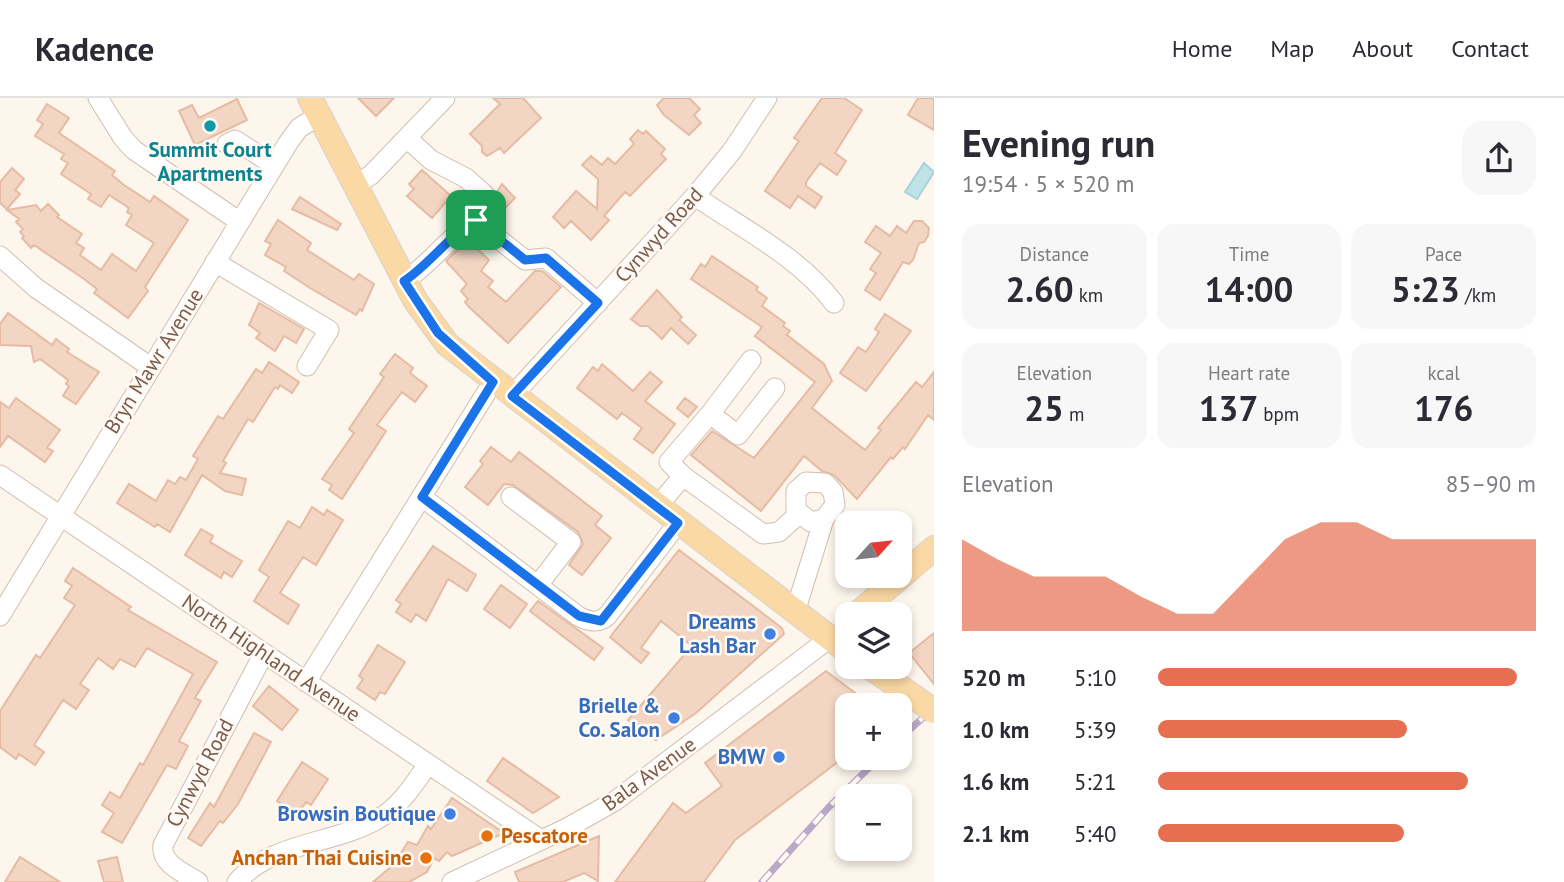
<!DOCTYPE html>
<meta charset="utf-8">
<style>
:root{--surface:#fff;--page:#f7f7f7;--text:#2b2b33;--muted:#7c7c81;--line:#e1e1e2;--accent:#e76f51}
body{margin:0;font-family:"PT Sans",sans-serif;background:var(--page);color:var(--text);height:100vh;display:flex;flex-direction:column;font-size:26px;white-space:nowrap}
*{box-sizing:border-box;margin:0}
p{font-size:23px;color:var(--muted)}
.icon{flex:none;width:38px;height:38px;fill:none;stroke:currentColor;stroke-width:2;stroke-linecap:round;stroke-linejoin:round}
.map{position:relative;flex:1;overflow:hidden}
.sheet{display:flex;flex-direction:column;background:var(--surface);width:630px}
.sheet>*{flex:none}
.needle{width:46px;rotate:63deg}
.fabs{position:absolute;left:835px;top:413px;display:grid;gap:14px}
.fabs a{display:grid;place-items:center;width:77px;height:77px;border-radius:14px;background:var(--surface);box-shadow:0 4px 10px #0003;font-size:35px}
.pin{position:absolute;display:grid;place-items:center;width:60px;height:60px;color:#fff;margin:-30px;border-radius:14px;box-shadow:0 4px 10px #0006}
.round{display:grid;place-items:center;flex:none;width:74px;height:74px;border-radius:21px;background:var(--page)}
.headline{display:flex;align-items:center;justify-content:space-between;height:119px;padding:0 28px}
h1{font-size:38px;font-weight:700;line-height:52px}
.metrics{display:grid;grid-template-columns:repeat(3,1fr);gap:10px;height:119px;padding:7px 28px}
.metrics div{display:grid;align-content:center;border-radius:18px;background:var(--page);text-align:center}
.metrics b{font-size:35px;font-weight:700}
.metrics small{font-size:19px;font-weight:400}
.metrics p{font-size:19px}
.chart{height:196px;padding:14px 28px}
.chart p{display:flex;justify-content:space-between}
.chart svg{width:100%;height:126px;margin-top:7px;fill:var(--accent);opacity:.7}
ul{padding:0 28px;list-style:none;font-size:23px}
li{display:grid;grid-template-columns:112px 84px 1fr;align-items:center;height:52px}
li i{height:18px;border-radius:9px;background:var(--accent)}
header{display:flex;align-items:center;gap:42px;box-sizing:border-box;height:98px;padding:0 35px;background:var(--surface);border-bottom:2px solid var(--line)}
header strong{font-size:33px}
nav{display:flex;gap:38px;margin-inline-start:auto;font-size:24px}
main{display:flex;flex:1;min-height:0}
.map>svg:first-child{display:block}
</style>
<header>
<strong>Kadence</strong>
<nav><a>Home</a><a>Map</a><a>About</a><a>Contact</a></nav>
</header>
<main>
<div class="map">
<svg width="934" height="784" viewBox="0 0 934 784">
<rect width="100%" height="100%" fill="#fdf6ec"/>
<path fill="#bfe3e8" stroke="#a5d3da" stroke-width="2" d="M924 65 934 74 917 101 905 94Z"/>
<path fill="#f3d5c3" stroke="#e6bba3" stroke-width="2" d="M358 0H394L376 18Z
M493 0H523L541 20 504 55 500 50 487 58 482 54V48L470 36 500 6Z
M664 0H689L700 11 694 17 701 25 689 37 664 17 657 7Z
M822 0H844L862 12 835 55 846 63 837 77 820 65 806 84V88L822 99 815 110 798 98 790 110 765 93 799 43 794 40Z
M918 0H934V32L908 17Z
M237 1 247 22 195 47 179 13 192 7 199 20Z
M47 6 69 20 59 35 115 73 112 77 124 87 150 104 154 98 188 122 145 189 148 193 128 220 94 195 97 191 84 181 34 147 31 150 22 140 24 138 20 134 23 131 16 124 19 121 7 112 36 107 41 113 48 106 59 117 57 119 82 136 76 145 84 150 80 157 101 172 112 156 136 173 154 145 126 127 132 117 127 114 129 110 109 97 101 109 88 101 91 96 61 76 68 65 61 61 64 56 35 38 43 26 37 22Z
M638 32 643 36 646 33 665 51 661 56 666 61 630 98 625 94 604 118 609 122 591 142 571 123 564 130 553 119 576 93 597 111 598 81 582 67 591 58 602 67 608 60 615 66 634 46 630 41Z
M12 70 24 81 15 92 20 96 7 111 0 105V84Z
M422 72 451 98 432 120 407 98 414 91 409 86Z
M502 86 515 100 498 117 489 107Z
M300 99 341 126 337 132 292 111Z
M278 122 311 145 307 152 354 182 359 176 374 186 362 213 360 211 356 217 310 190 284 173 286 169 265 157 271 146 265 143Z
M914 123H922L929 130 928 138 924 144 919 145 913 162 909 166 903 164 880 202 865 192 876 175 870 171 881 155 865 144 876 128 890 138 897 128 906 135Z
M468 142 489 162 481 173 493 183 488 189 506 204 535 173H542L561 189 508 245 469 209 465 204 468 201 461 193 467 186 446 163Z
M712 158 758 189 756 192 767 200 762 208 785 225 783 228 790 233 787 237 824 266 832 283 812 310 865 352 881 332 878 330 916 284 922 289 934 274V322L928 317 905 351 903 349 893 361 891 359 857 401 834 377 822 373 804 358 761 413 691 357 712 333 754 360 815 284 755 238 762 229 691 181 701 166 705 169Z
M657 192 682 219 679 222 696 237 688 246 671 230 662 241 648 228H640L631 221Z
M259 205 304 231 296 245 284 238 275 253 256 240 260 235 249 227Z
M8 215 52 247 56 241 69 251 67 254 99 274 76 306 63 298 69 288 66 286 68 282 40 261 34 264 31 248 0 247V226Z
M885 216 911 233 866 293 840 275 858 249 866 254 879 234 875 231Z
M395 256 413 270 410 275 427 288 415 304 402 294 377 327 386 333 342 401 329 392 332 387 322 381 354 335 349 331 384 279 380 276Z
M269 264 299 284 292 295 280 287 278 291 275 289 253 324 248 321 223 363 226 365 220 375 246 381 242 397 225 393 202 377 170 434 157 426 155 429 117 405 129 386 156 403 168 382 175 386 180 379 186 382 198 361 193 358 218 318 223 321 256 271 262 275Z
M602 266 633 293 650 274 662 284 645 303 675 326 653 355 634 341 642 330 622 315 617 321 577 290 593 269 598 273Z
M16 300 60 332 47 350 53 353 45 364 8 338 0 349V304L9 310Z
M685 300 697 309 688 319 677 310Z
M491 349 511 364 519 354 602 418 595 427 611 440 582 477 569 467 583 446 578 434 513 387 504 386 488 407 465 389 483 366 480 363Z
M312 409 324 417 327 412 343 422 316 467 303 459 280 495 299 507 288 526 254 503 269 479 259 472 288 423 300 430Z
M201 431 213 438 210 444 242 463 232 479 224 474 221 480 185 457Z
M433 448 476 477 467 493 448 481 426 523 416 516 411 524 396 514 401 506 396 502Z
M679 452 782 530 784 536 696 615 656 642 628 622 692 548 661 523 641 550 649 555 641 565 610 539Z
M73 470 131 509 128 512 217 564 195 600 201 603 179 643 188 648 176 671 167 667 122 745 102 734 114 715 102 707 110 694 120 700 140 665 143 667 193 576 147 550 135 569 120 561 113 571 98 560 80 586 89 592 76 611 63 602 34 647 44 654 35 667 19 656 16 661 0 649V613L36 557 40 560 75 507 64 500 72 488 65 483Z
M501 487 527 506 510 530 484 511Z
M538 503 603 550 594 562 530 513Z
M934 535V586L909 555Z
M378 547 405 564 385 596 380 594 375 602 357 590 363 581 359 578Z
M826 573 871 607H847V657L735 742 704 784H615L673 705 686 715 722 688 705 665Z
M269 588 298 612 282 632 253 608Z
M254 635 271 644 238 706 223 725 220 723 201 748 188 740 210 705 214 709Z
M503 660 559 699 533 715 487 683Z
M302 664 328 681 311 707 306 704 297 717 277 703Z
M452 700 504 735 452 758 447 754 439 763 434 760 427 774 409 784H373L404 758 401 755 408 744 417 747 428 728 431 731Z
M599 738 598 783 584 775 563 784H519L515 774Z
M20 759 60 784H5Z
M117 759 123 784H104L98 763Z"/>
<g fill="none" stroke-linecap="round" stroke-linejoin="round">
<g stroke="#d1beb0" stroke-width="21">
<path id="minor" d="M98 0 123 40 134 52 240 124
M408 41 431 62 466 80 484 96
M227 46 235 42 274 67
M354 88 371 77 445 0
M695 98C741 130 800 159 834 205
M0 158 36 190 149 268
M215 164 329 232 307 268
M404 183C426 171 461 126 476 123L525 162 546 160 598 205
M512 298 695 98 732 53 767 0
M710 316 751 262
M0 377 541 742
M683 378 669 364 710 316 738 337 775 290
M422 399 578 518C589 524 599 526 608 517L678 425
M511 399 571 444 538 487
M657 409 683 378 763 436 779 434 799 416
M795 514 824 421 835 407 833 394 825 385 806 384 796 393V412L811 424 824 421
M0 518 288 45 299 30 318 18
M306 584 493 284
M198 784C185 775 160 766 163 747L264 555
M237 784C273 743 333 747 378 721 400 709 414 686 428 666
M452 784 567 730 615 703 830 540"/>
</g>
<g stroke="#dad1cd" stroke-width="26">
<path id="major" d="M310 0 415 202 447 246 847 553
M857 516 934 450
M870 569 914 599"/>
</g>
<use href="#minor" stroke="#fff" stroke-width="19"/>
<use href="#major" stroke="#fbd9a5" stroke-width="24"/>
<g stroke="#b9a8c9" stroke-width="7">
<path id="rail" d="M900 640 934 610
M762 784 828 710 879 660"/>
</g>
<use href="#rail" stroke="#fffaf3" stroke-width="4.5" stroke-dasharray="13" stroke-linecap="butt"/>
<g stroke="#dad1cd" stroke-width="26" stroke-linecap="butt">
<path id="major-bridge" d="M914 599 934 613"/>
</g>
<use href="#major-bridge" stroke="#fbd9a5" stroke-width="24"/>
</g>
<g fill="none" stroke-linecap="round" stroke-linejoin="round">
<g stroke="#fff" stroke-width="14">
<path id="route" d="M476 122 525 162 546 160 598 205 512 298 678 425 601 523 579 518 422 399 493 284 438 235 404 183C426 170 461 126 476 122Z"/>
</g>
<use href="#route" stroke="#1a73e8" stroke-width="9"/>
</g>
<circle fill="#0f9aa8" stroke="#fffaf3" stroke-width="2.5" cx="210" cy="28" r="7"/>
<g fill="#3f7fe0" stroke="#fffaf3" stroke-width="2.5">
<circle cx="770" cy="536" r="7"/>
<circle cx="674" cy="620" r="7"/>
<circle cx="779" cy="659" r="7"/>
<circle cx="450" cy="716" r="7"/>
</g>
<g fill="#e8710a" stroke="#fffaf3" stroke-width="2.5">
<circle cx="487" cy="738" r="7"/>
<circle cx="426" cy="760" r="7"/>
</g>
<g text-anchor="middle" stroke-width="5" stroke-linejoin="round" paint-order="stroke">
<g font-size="21" font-weight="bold" fill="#0d838f" stroke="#fffaf3">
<text x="210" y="59">Summit Court<tspan x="210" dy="24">Apartments</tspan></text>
</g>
<g font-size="21" fill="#7a5c4d" stroke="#fffaf3">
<text transform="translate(659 137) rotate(-48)" y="7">Cynwyd Road</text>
<text transform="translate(154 263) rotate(-58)" y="7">Bryn Mawr Avenue</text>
<text transform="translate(271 560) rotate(34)" y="7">North Highland Avenue</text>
<text transform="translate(200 675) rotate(-62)" y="7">Cynwyd Road</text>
<text transform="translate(649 676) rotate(-36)" y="7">Bala Avenue</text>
</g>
<g font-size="21" font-weight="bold" fill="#366cbe" stroke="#fffaf3" text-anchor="end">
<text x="756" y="531">Dreams<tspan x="756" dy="24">Lash Bar</tspan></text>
<text x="660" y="615">Brielle &amp;<tspan x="660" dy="24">Co. Salon</tspan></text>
<text x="765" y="666">BMW</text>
<text x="436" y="723">Browsin Boutique</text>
</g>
<g font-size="21" font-weight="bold" fill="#c56008" stroke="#fffaf3" text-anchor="start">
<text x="501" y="745">Pescatore</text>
<text x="412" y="767" text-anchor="end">Anchan Thai Cuisine</text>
</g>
</g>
</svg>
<div class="fabs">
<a><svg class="needle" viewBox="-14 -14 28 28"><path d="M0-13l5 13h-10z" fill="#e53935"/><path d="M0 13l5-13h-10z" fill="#7c7c81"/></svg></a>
<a><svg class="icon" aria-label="layers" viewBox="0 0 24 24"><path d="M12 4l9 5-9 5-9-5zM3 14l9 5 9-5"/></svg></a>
<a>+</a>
<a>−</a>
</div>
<div class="pin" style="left:476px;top:122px;background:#1e9e55"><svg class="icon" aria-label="arrive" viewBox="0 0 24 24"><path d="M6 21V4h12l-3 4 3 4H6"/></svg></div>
</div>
<section class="sheet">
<div class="headline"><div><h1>Evening run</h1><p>19:54 · 5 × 520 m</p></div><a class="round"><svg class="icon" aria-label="share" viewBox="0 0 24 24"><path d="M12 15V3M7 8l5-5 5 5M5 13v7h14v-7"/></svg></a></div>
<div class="metrics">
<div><p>Distance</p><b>2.60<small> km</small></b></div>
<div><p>Time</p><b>14:00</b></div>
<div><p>Pace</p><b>5:23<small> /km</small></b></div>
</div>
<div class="metrics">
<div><p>Elevation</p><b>25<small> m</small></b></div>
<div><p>Heart rate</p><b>137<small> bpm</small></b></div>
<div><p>kcal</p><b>176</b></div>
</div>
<div class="chart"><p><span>Elevation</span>85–90 m</p>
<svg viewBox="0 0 160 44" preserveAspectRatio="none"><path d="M0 44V12L10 19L20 25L30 25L40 25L50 32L60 38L70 38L80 25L90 12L100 6L110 6L120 12L130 12L140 12L150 12L160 12V44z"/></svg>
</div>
<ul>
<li><b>520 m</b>5:10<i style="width:95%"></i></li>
<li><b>1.0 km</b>5:39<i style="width:66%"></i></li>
<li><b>1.6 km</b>5:21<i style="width:82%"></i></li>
<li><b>2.1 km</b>5:40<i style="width:65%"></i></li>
</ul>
</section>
</main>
